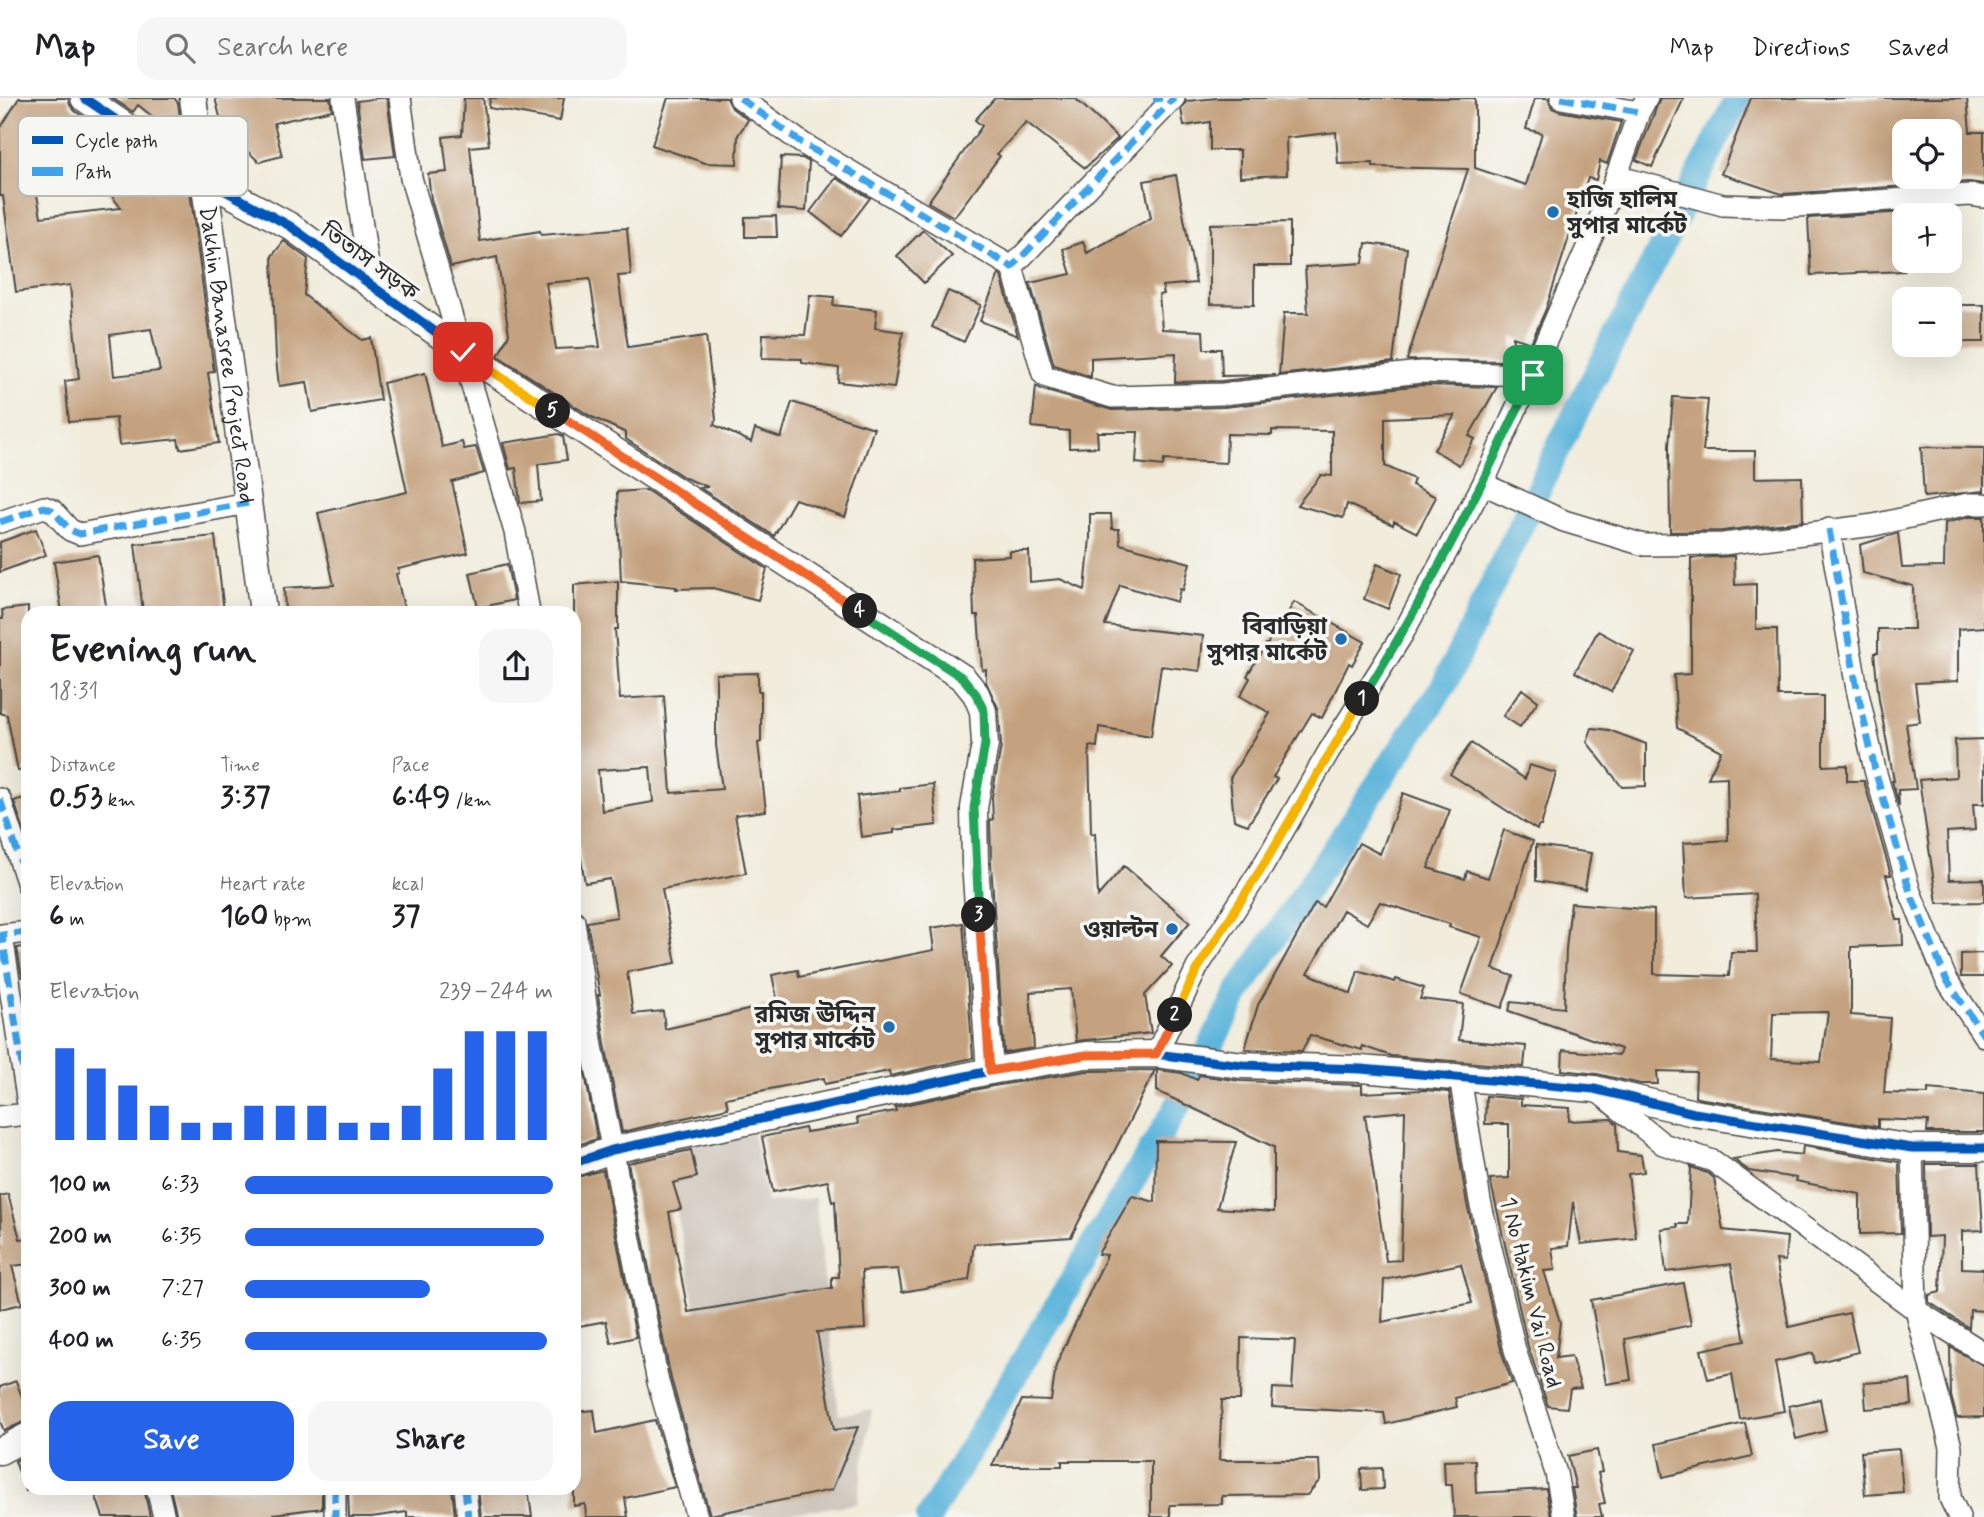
<!DOCTYPE html>
<meta charset="utf-8">
<style>
:root{--surface:#fff;--page:#f6f6f6;--text:#202124;--muted:#757577;--line:#e0e0e0;--accent:#2563eb}
body{margin:0;font-family:Mynerve,"Noto Sans Bengali",sans-serif;background:var(--page);color:var(--text);height:100vh;display:flex;flex-direction:column;font-size:26px;white-space:nowrap}
*{box-sizing:border-box;margin:0}
p{font-size:23px;color:var(--muted)}
.icon{flex:none;width:38px;height:38px;fill:none;stroke:currentColor;stroke-width:2;stroke-linecap:round;stroke-linejoin:round}
.map{position:relative;flex:1;overflow:hidden}
.panel{position:absolute;left:21px;top:508px;width:560px;height:889px;display:flex;flex-direction:column;background:var(--surface);border-radius:21px;box-shadow:0 7px 28px #0002}
.panel>*{flex:none}
.fabs{position:absolute;left:1892px;top:21px;display:grid;gap:14px}
.fabs a{display:grid;place-items:center;width:70px;height:70px;border-radius:14px;background:var(--surface);box-shadow:0 7px 28px #0002;font-size:35px}
.pin{position:absolute;display:grid;place-items:center;width:60px;height:60px;color:#fff;margin:-30px;border-radius:14px;box-shadow:0 4px 10px #0006}
.km{position:absolute;width:35px;height:35px;margin:-18px;border-radius:50%;background:#222;color:#fff;font-size:19px;line-height:35px;text-align:center}
.round{display:grid;place-items:center;flex:none;width:74px;height:74px;border-radius:21px;background:var(--page)}
.summary{display:flex;align-items:center;justify-content:space-between;height:119px;padding:0 28px}
h1{font-size:38px;font-weight:700;line-height:52px}
.figures{display:grid;grid-template-columns:repeat(3,1fr);gap:10px;height:119px;padding:7px 28px}
.figures div{display:grid;align-content:center}
.figures b{font-size:30px;font-weight:700}
.figures small{font-size:19px;font-weight:400}
.figures p{font-size:19px}
.chart{height:196px;padding:14px 28px}
.chart p{display:flex;justify-content:space-between}
.chart svg{width:100%;height:126px;margin-top:7px;stroke:var(--accent);stroke-width:6}
.button{display:flex;gap:14px;margin-top:auto;padding:14px 28px}
.button a{flex:1;height:80px;border-radius:21px;background:var(--accent);color:#fff;font-size:28px;font-weight:700;line-height:80px;text-align:center}
.button a+a{background:var(--page);color:var(--text)}
ul{padding:0 28px;list-style:none;font-size:23px}
li{display:grid;grid-template-columns:112px 84px 1fr;align-items:center;height:52px}
li i{height:18px;border-radius:9px;background:var(--accent)}
header{display:flex;align-items:center;gap:42px;box-sizing:border-box;height:98px;padding:0 35px;background:var(--surface);border-bottom:2px solid var(--line)}
header strong{font-size:33px}
nav{display:flex;gap:38px;margin-inline-start:auto;font-size:24px}
.search{width:490px;height:63px;background:var(--page);display:flex;align-items:center;gap:18px;box-sizing:border-box;padding:0 24px;border-radius:21px;color:var(--muted);font-size:26px}
.map>svg:first-child{display:block}
</style>
<header>
<strong>Map</strong>
<div class="search"><svg class="icon" aria-label="search" viewBox="0 0 24 24"><circle cx="10" cy="10" r="6"/><path d="M15 15l6 6"/></svg>Search here</div>
<nav><a>Map</a><a>Directions</a><a>Saved</a></nav>
</header>
<div class="map">
<svg width="1984" height="1419" viewBox="0 0 1984 1419">
<rect width="100%" height="100%" fill="#f6f6f2"/>
<filter id="ink" filterUnits="userSpaceOnUse"><feTurbulence type="fractalNoise" baseFrequency=".0143" numOctaves="2"/><feDisplacementMap in="SourceGraphic" scale="14" xChannelSelector="R" yChannelSelector="G"/><feConvolveMatrix kernelMatrix="1 2 1 2 8 2 1 2 1" color-interpolation-filters="sRGB"/></filter>
<filter id="wash" filterUnits="userSpaceOnUse"><feTurbulence type="fractalNoise" baseFrequency=".00686" numOctaves="4" result="noise"/><feDisplacementMap in="SourceGraphic" scale="28" xChannelSelector="R" yChannelSelector="G"/><feGaussianBlur stdDeviation="1.57" result="paint"/><feColorMatrix in="noise" values="0 0 0 0 0 0 0 0 0 0 0 0 0 0 0 0 0 1.4 0 .05"/><feComposite in="paint" operator="in"/></filter>
<g filter="url(#wash)">
<rect width="100%" height="100%" fill="#f1ecdb"/>
<path fill="#cbc3b8" d="M753 1036 767 1105 815 1100 839 1317 872 1311 857 1406 757 1419H704L692 1385 726 1373 665 1050Z"/>
<g fill="none" stroke-linecap="round" stroke-linejoin="round">
<path stroke="#5fb6dc" stroke-width="26" d="M929 1419 1194 981 1237 896 1444 587 1562 342 1738 0"/>
</g>
<g id="blocks">
<path fill="#c4a27f" fill-rule="evenodd" d="M19 0H68L70 7 75 13 190 93 214 273 208 275 219 345 180 351 178 341 119 347 116 320 69 324 65 283 79 281 70 187 16 194 3 98H0V31ZM24 25 103 77 99 82 121 110 41 119ZM151 231 160 273 114 278 110 237Z
M112 0H174L178 5 182 34 179 40 138 7 133 14Z
M215 0H330L332 12 274 25 282 58 259 64 223 30Z
M379 0H387L395 58 365 61 357 3Z
M464 0H483L489 47 470 49 480 143 540 133 541 137 627 130 631 177 618 178 628 249 706 238 716 321 714 327 751 344 755 331 781 340 792 304 874 330 845 419 795 401 774 438 700 390 708 389 685 380 626 341V335L590 318 498 258 509 236 497 159 451 169 431 101 428 76 447 74 443 39 462 37ZM590 181 600 249 556 251 546 185Z
M490 0H564L560 23 489 10Z
M668 0H727L732 10 748 22 738 37 737 66 705 65 652 47Z
M995 0H1075L1118 40 1085 70 1026 24 997 56 1000 58 954 119 928 104 982 28 975 22Z
M1218 0H1475V70L1526 87 1542 35 1526 31 1535 0H1548L1552 10 1559 13 1621 24 1607 66 1600 63 1596 82 1588 80 1546 211 1531 245 1513 239 1512 263 1407 262 1468 71 1373 69V65L1338 66 1336 34 1286 40 1287 77 1240 79V52H1210V24L1184 28 1181 11 1187 3Z
M1660 0H1684L1652 69 1636 62Z
M1751 0H1967L1970 34H1984V86L1969 84 1782 96 1721 76ZM1904 33H1950V79H1904Z
M781 59 802 60 809 64 806 113 778 111Z
M1176 77 1196 185 1162 188 1164 196 1159 197 1162 231 1203 233 1204 251H1221L1222 278 1276 277 1222 283 1175 284 1176 255 1091 260V279L1054 267 1030 185 1071 176 1063 151 1083 144 1087 155 1151 120 1144 83Z
M836 80 870 100 841 138 810 114Z
M1955 111V117H1904V173L1811 177 1808 120Z
M776 118 777 139H745V119Z
M1290 124V168H1254V207L1210 206V126Z
M923 132 952 158 924 185 897 158Z
M284 143 308 161 304 197 362 242 371 240 380 302 312 314 307 284 279 288 276 261 272 158Z
M1366 145 1407 150 1393 264 1279 277 1284 215H1308L1305 169 1363 165Z
M999 176 1001 178 1018 238 980 223Z
M948 193 981 207 964 244 932 229Z
M810 197 834 199 833 207 877 212 875 230 903 234 894 290 838 284 839 270 802 265V261L762 260 763 236 805 237Z
M1950 207H1984V244H1950Z
M425 275 442 349 462 344 464 351 476 349 484 375 452 384 468 455 398 471 399 475 396 476 405 514H285L284 490 334 487 318 415 407 394 383 285Z
M1422 287 1497 289 1469 338 1475 341 1459 367 1434 352 1455 317 1385 320V368L1414 381 1412 387 1436 399 1417 435 1394 423 1393 427 1347 406 1343 420 1297 407 1321 377 1332 378V333L1272 332V337L1227 336 1226 365 1164 362 1163 368 1136 365 1138 334H1097L1098 349 1069 350V333L1032 329 1036 288 1043 292 1112 312 1224 309Z
M1673 299 1708 301 1703 353H1755V380L1802 379 1803 423 1722 433 1670 434 1669 348Z
M559 336 563 338 567 362 538 366 541 403 520 405 516 370 510 371 503 345Z
M1921 349 1984 350V393L1924 399Z
M646 392 767 471 758 502 713 490 676 491 677 489 621 483 617 394Z
M1090 416H1111L1112 431H1119L1120 446 1190 465 1183 492 1180 491 1177 504 1120 487 1105 527 1203 538 1200 573 1161 568 1151 638 1099 629 1097 649 1089 648 1091 736 1095 735 1098 798 1124 768 1190 824 1161 858 1172 868 1145 897 1151 935 1076 943 1071 891 1030 894 1034 950 1004 955 991 765 990 722 993 721 992 699 1001 648 999 612 986 584V571L982 572 978 517H974L972 460 1010 458V453H1029L1030 484 1060 481 1085 492 1090 440Z
M1969 419H1984V529L1958 531V583L1915 585 1920 624 1906 626 1916 691 1898 692 1899 708 1892 683H1894L1879 602 1874 555H1878V531H1914L1913 488 1863 475 1860 447 1898 435 1902 470 1944 469 1945 425Z
M36 431 46 457 0 474V444Z
M215 438 224 514H143L135 446Z
M98 457 107 514H62L54 464Z
M1734 458 1735 487 1756 486V531H1777L1778 598H1823V668L1847 667V683H1864L1891 777H1886L1897 822H1902L1903 847 1851 849V917L1890 920 1884 995 1928 996V991L1984 996V1034H1927L1928 1023 1878 1021V1029L1697 1000 1695 999 1696 974 1657 973 1658 986H1640L1597 976 1562 972 1563 952 1619 957 1621 951 1509 913 1511 904 1564 910 1566 851 1571 805 1654 812V876L1729 878 1731 854H1757L1755 796 1686 800 1683 745 1728 742 1727 679 1708 680 1721 653 1677 630 1674 577 1691 576V460ZM1828 914 1821 964 1771 961 1773 915Z
M507 466 514 502 478 510 470 475Z
M1377 466 1401 476 1388 511 1364 501Z
M618 483V531H615L620 601 664 598 671 695 722 691 716 647V576L758 575V593H761V644L758 645 766 713 735 717 746 775 662 791 676 865 627 874 633 916 663 913 665 931 778 905 772 877 798 872 799 879 934 852 931 830 963 825 973 960 890 978 889 973 825 986 824 980 726 1000 728 1010 622 1034 605 946 598 897H600L587 824 617 819 610 781 585 785 574 720V487ZM650 669 653 704 602 713 598 672Z
M1294 504 1365 544 1352 567 1349 565 1322 620 1312 615 1273 679 1277 681 1248 727 1234 722 1230 680 1270 615 1240 598 1250 580 1247 578 1266 546H1268L1270 538 1274 540Z
M28 509V672L18 673 7 617 0 615V521H3L2 512Z
M1598 533 1634 553 1611 594 1575 574Z
M1522 591 1538 603 1520 629 1503 618Z
M1592 630 1609 632 1646 646V688L1622 689 1587 644Z
M1984 641V706H1973L1975 732 1947 734 1949 782 1984 781V804L1937 805 1919 682 1956 679 1955 642Z
M1471 645 1525 681 1529 667 1556 675 1541 728H1538L1537 732 1450 676Z
M933 686 937 727 894 732V735L861 739 857 698 900 693V690Z
M1403 695 1450 712 1428 770 1465 781 1467 773 1488 780 1504 732 1533 743 1493 871 1513 878 1502 910 1461 896 1481 839 1449 829 1450 826 1380 804 1367 826 1343 812 1308 875 1351 896 1358 873 1395 884 1396 881 1424 890 1420 901 1463 906 1459 942 1526 948 1524 969 1391 958 1362 948V952L1310 937 1302 953 1245 951 1258 907 1315 805 1323 809 1359 745 1380 756Z
M28 699V745L14 703Z
M1536 747 1591 755 1585 791 1536 783Z
M28 848V878L22 879 17 850Z
M1984 855V879H1961V856Z
M574 915 597 1041 574 1048Z
M1155 972 1071 1139 974 1146 969 1182 902 1194 898 1171 862 1173 865 1231 817 1234 834 1332 858 1329 832 1392 710 1417 671 1281 628 1065 691 1052 697 1079 673 1085 681 1111 669 1114 688 1214 832 1190V1179H839L835 1103 832 1104 828 1083 773 1094 762 1039 805 1030 806 1034 858 1026 857 1020 896 1013 895 1009 993 988 1087 973Z
M1157 972 1182 975 1197 982 1199 977 1241 983 1362 987V995L1424 992 1449 994 1467 1106 1502 1255 1512 1285 1455 1300 1457 1309 1386 1326 1384 1315 1272 1309 1273 1290 1292 1291 1295 1242 1241 1240 1240 1302H1222L1219 1362H1319L1320 1382 1307 1397 1222 1398V1406L1170 1407V1419H1151V1363H1062V1368H992L1022 1302 1051 1303 1056 1267 1107 1157 1098 1156 1132 1098 1155 1104 1156 1043 1236 1044 1217 1110 1274 1114V1049L1157 993ZM1405 1013 1401 1162 1386 1163 1365 1017ZM1461 1166 1472 1205 1382 1224 1384 1182Z
M1486 998 1521 1001V1007L1570 1010 1569 1023 1611 1021 1617 1026 1618 1054 1641 1057 1644 1074 1628 1076 1636 1140 1581 1146 1573 1104 1568 1148 1552 1150 1555 1172 1544 1173 1560 1224 1556 1260 1571 1258 1581 1290 1570 1291 1567 1310 1548 1308 1540 1285 1541 1278H1538L1528 1248 1490 1081 1509 1080V1026H1485Z
M1803 1048 1899 1064 1901 1135 1860 1136V1096L1796 1083 1797 1080 1749 1073 1733 1061 1777 1054 1802 1057Z
M1926 1066H1979L1983 1132 1962 1133V1170L1984 1171V1213L1970 1212 1969 1230 1929 1204V1197L1940 1194 1942 1138 1927 1139Z
M1691 1069 1707 1075 1714 1080 1723 1132 1787 1139 1785 1163 1776 1162 1789 1229 1849 1215 1858 1254 1815 1265 1813 1255 1775 1264 1784 1313 1740 1321 1732 1276 1708 1281 1701 1252 1745 1243 1731 1166 1666 1174 1661 1131 1678 1129 1677 1126H1688Z
M603 1072 636 1239 611 1245 606 1223 574 1229V1080Z
M8 1096 20 1141 28 1140V1166L12 1168 22 1206 0 1211V1149H2L0 1098Z
M1683 1185 1691 1227 1625 1241 1631 1282 1606 1286 1591 1202Z
M1950 1249 1984 1268V1319L1957 1320 1951 1298Z
M1910 1282 1912 1307 1866 1311 1864 1285Z
M16 1283 28 1315V1322L4 1333 0 1323V1289Z
M1820 1301 1826 1333 1796 1341 1789 1308Z
M594 1312 597 1335 655 1322 675 1389 625 1400 628 1419H586L585 1406 574 1408V1314Z
M1745 1325 1752 1358 1663 1379 1656 1346Z
M1899 1351 1903 1394 1865 1397 1861 1354Z
M1597 1352 1602 1374 1598 1375 1605 1405 1599 1406 1602 1419H1577L1572 1390H1576L1568 1358Z
M28 1356V1392L26 1393 15 1363Z
M1475 1362 1476 1395 1546 1391 1551 1419H1454L1452 1387H1445L1444 1363Z
M1382 1370 1383 1391 1362 1392 1361 1371Z
M93 1390H144L150 1419H103Z
M170 1390H322V1410L274 1416V1419H177Z
M373 1390H452L455 1419H407V1414L371 1419H349L348 1393Z
M478 1390H528L532 1419H481Z"/>
</g>
</g>
<g filter="url(#ink)">
<use href="#blocks" fill-opacity="0" stroke="#494845" stroke-width="2"/>
<g fill="none" stroke-linecap="round" stroke-linejoin="round">
<g stroke="#494845" stroke-width="24">
<path id="minor" d="M343 0 371 188
M400 0 411 80 515 434 529 514
M740 0 802 45 1012 169 1174 0
M1561 0 1639 14
M1616 78 1723 107 1781 109 1970 97 1984 99
M1012 169 1043 276 1047 279 1112 299 1223 296 1421 274 1533 277
M1483 386 1564 423 1644 447 1723 446 1874 427 1968 406H1984
M0 424 44 409 52 412 70 432 80 436 248 405
M1829 431 1857 591 1875 672 1910 794 1946 881 1984 938
M0 701 28 787
M574 823 592 948 658 1284 697 1419
M28 834 2 837 28 1006
M1156 956 1197 870 1263 768 1329 653 1402 537 1483 386 1608 102 1639 14 1647 0
M1460 979 1480 1103 1515 1252 1556 1375 1564 1419
M1596 992 1663 1046 1713 1063 1916 1212 1984 1255
M0 1019 28 1016
M1912 1050 1916 1212 1951 1349 1950 1400 1959 1419
M157 1390 164 1419
M335 1390V1419
M465 1390 468 1419"/>
</g>
<g stroke="#494845" stroke-width="29">
<g id="tertiary">
<path d="M84 0 205 82 290 128 463 254 963 580 976 596 983 613 985 646 974 710 975 766 990 973"/>
<path id="s1" d="M193 0 263 514"/>
<path d="M574 1065 612 1052 990 973 1086 957 1156 956 1242 967 1361 971 1594 991 1694 1015 1912 1050H1984"/>
<path d="M0 1353 28 1338"/>
</g>
</g>
<use href="#minor" stroke="#fff" stroke-width="21"/>
<use href="#tertiary" stroke="#fff" stroke-width="26"/>
<path stroke="#3ea3eb" stroke-width="7" stroke-dasharray="14 7" stroke-linecap="butt" d="M740 0 802 45 1012 169 1174 0
M1561 0 1639 14
M1153 1 1162 0
M0 424 44 409 52 412 70 432 80 436 248 405
M1829 431 1857 591 1875 672 1910 794 1946 881 1984 938
M0 701 28 787
M28 834 2 837 28 1006
M335 1390V1419
M465 1390 468 1419"/>
<g stroke="#f6f6f2" stroke-width="13">
<path id="cycleway" d="M84 0 205 82 290 128 463 254 963 580 976 596 983 613 985 646 974 710 975 766 990 973
M574 1065 612 1052 990 973 1086 957 1156 956 1242 967 1361 971 1594 991 1694 1015 1912 1050H1984"/>
</g>
<use href="#cycleway" stroke="#0057b8" stroke-width="9"/>
</g>
</g>
<g fill="none" stroke-linecap="round" stroke-linejoin="round" filter="url(#ink)">
<g stroke="#fff" stroke-width="14">
<path id="split-1" d="M1362 601C1427 497 1482 389 1533 277"/>
</g>
<g stroke="#fff" stroke-width="14">
<path id="split-2" d="M1175 917 1198 870 1263 768 1362 601"/>
</g>
<g stroke="#fff" stroke-width="14">
<path id="split-3" d="M979 817 990 973 1086 957 1156 956 1175 917"/>
</g>
<g stroke="#fff" stroke-width="14">
<path id="split-4" d="M860 513 963 580 976 596 984 613 985 646 974 710 979 817"/>
</g>
<g stroke="#fff" stroke-width="14">
<path id="split-5" d="M553 313 860 513"/>
</g>
<g stroke="#fff" stroke-width="14">
<path id="split-6" d="M463 254 553 313"/>
</g>
<use href="#split-1" stroke="#22a559" stroke-width="9"/>
<use href="#split-2" stroke="#f5b400" stroke-width="9"/>
<use href="#split-3" stroke="#f0652b" stroke-width="9"/>
<use href="#split-4" stroke="#22a559" stroke-width="9"/>
<use href="#split-5" stroke="#f0652b" stroke-width="9"/>
<use href="#split-6" stroke="#f5b400" stroke-width="9"/>
</g>
<g fill="#1f6fb2" stroke="#f6f6f2" stroke-width="2.5">
<circle cx="1553" cy="114" r="7"/>
<circle cx="1341" cy="541" r="7"/>
<circle cx="1172" cy="831" r="7"/>
<circle cx="889" cy="929" r="7"/>
</g>
<g text-anchor="middle" stroke-width="7" stroke-linejoin="round" paint-order="stroke">
<g font-size="23" font-weight="bold" fill="#2b2b2b" stroke="#f6f6f2" text-anchor="end">
<text x="1567" y="109" text-anchor="start">হাজি হালিম<tspan x="1567" dy="26">সুপার মার্কেট</tspan></text>
<text x="1327" y="536">বিবাড়িয়া<tspan x="1327" dy="26">সুপার মার্কেট</tspan></text>
<text x="1158" y="839">ওয়াল্টন</text>
<text x="875" y="924">রমিজ ঊদ্দিন<tspan x="875" dy="26">সুপার মার্কেট</tspan></text>
</g>
<g font-size="23" fill="#2b2b2b" stroke="#f6f6f2">
<text transform="translate(370 163) rotate(36)" y="8">তিতাস সড়ক</text>
<text dy="8" stroke="none"><textPath href="#s1" startOffset="259">Dakhin Banasree Project Road</textPath></text>
<text transform="translate(1532 1194) rotate(76)" y="8">1 No Hakim Vai Road</text>
</g>
</g>
<rect x="18" y="18" width="230" height="80" rx="10" fill="#f6f6f2" stroke="#b9b9b6" stroke-width="2"/>
<rect x="32" y="38" width="31" height="8" fill="#0057b8"/>
<rect x="32" y="69" width="31" height="9" fill="#3ea3eb"/>
<g font-size="19" fill="#2b2b2b">
<text x="75" y="49">Cycle path</text>
<text x="75" y="80">Path</text>
</g>
</svg>
<div class="fabs">
<a><svg class="icon" aria-label="locate" viewBox="0 0 24 24"><circle cx="12" cy="12" r="6"/><path d="M12 2v4M12 18v4M2 12h4M18 12h4"/></svg></a>
<a>+</a>
<a>−</a>
</div>
<div class="pin" style="left:1533px;top:277px;background:#1e9e55"><svg class="icon" aria-label="arrive" viewBox="0 0 24 24"><path d="M6 21V4h12l-3 4 3 4H6"/></svg></div>
<div class="pin" style="left:463px;top:254px;background:#d93025"><svg class="icon" aria-label="check" viewBox="0 0 24 24"><path d="M5 12l5 5 9-10"/></svg></div>
<b class="km" style="left:1362px;top:601px">1</b>
<b class="km" style="left:1175px;top:917px">2</b>
<b class="km" style="left:979px;top:817px">3</b>
<b class="km" style="left:860px;top:513px">4</b>
<b class="km" style="left:553px;top:313px">5</b>
<section class="panel">
<div class="summary"><div><h1>Evening run</h1><p>18:31</p></div><a class="round"><svg class="icon" aria-label="share" viewBox="0 0 24 24"><path d="M12 15V3M7 8l5-5 5 5M5 13v7h14v-7"/></svg></a></div>
<div class="figures">
<div><p>Distance</p><b>0.53<small> km</small></b></div>
<div><p>Time</p><b>3:37</b></div>
<div><p>Pace</p><b>6:49<small> /km</small></b></div>
</div>
<div class="figures">
<div><p>Elevation</p><b>6<small> m</small></b></div>
<div><p>Heart rate</p><b>160<small> bpm</small></b></div>
<div><p>kcal</p><b>37</b></div>
</div>
<div class="chart"><p><span>Elevation</span>239–244 m</p>
<svg viewBox="0 0 160 44" preserveAspectRatio="none"><path d="M5 44V12M15 44V19M25 44V25M35 44V32M45 44V38M55 44V38M65 44V32M75 44V32M85 44V32M95 44V38M105 44V38M115 44V32M125 44V19M135 44V6M145 44V6M155 44V6"/></svg>
</div>
<ul>
<li><b>100 m</b>6:33<i style="width:100%"></i></li>
<li><b>200 m</b>6:35<i style="width:97%"></i></li>
<li><b>300 m</b>7:27<i style="width:60%"></i></li>
<li><b>400 m</b>6:35<i style="width:98%"></i></li>
</ul>
<div class="button"><a>Save</a><a>Share</a></div>
</section>
</div>
